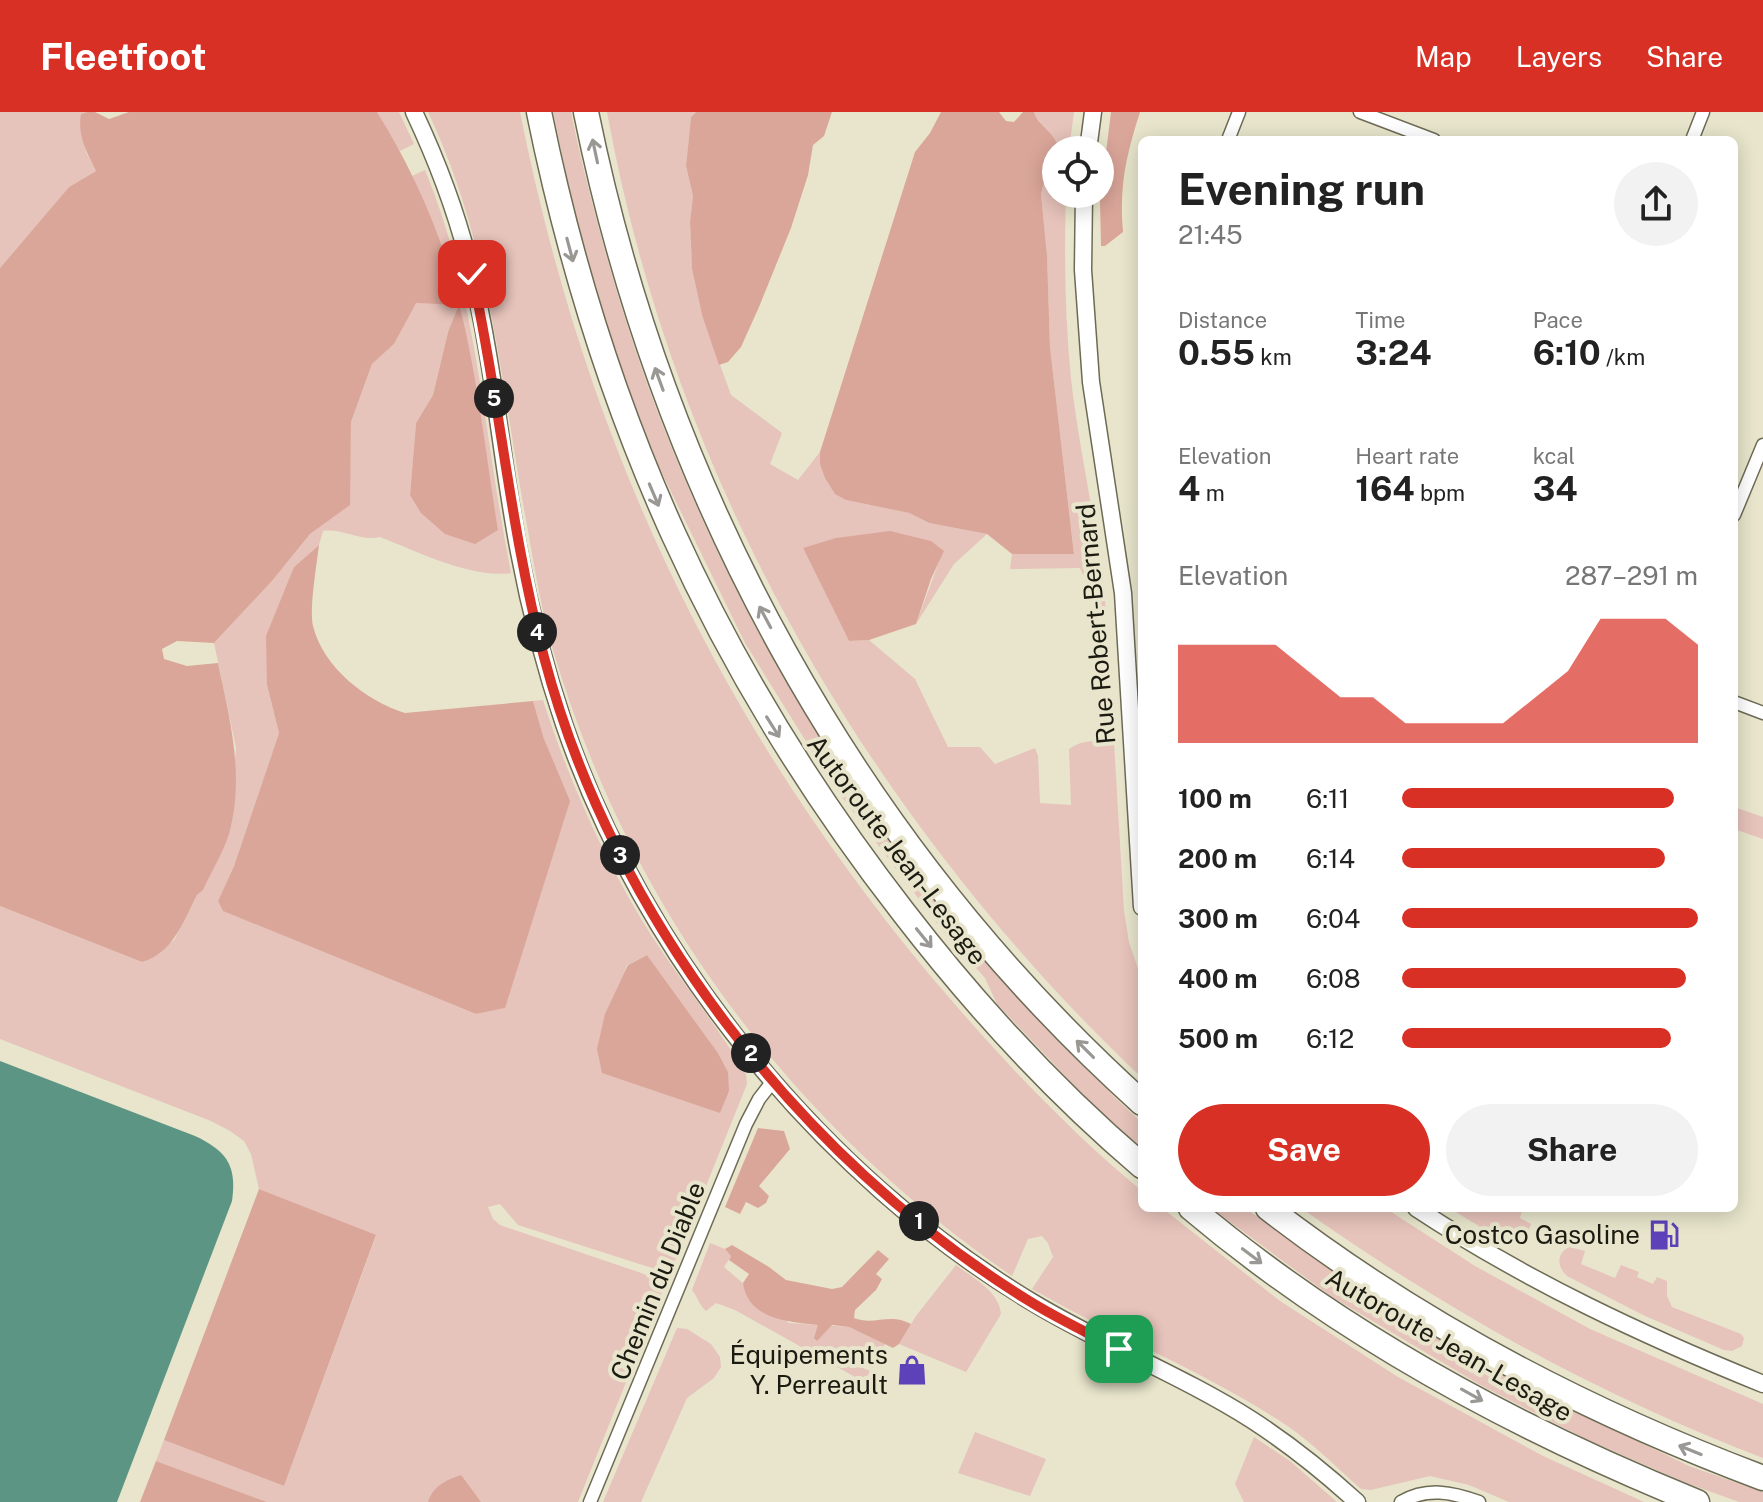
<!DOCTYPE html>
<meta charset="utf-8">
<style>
:root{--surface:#fff;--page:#f2f2f2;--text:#222;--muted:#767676;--accent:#d93025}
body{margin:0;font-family:"Public Sans",sans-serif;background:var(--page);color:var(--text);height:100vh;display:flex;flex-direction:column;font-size:30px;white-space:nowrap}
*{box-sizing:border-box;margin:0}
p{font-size:26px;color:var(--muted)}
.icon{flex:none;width:44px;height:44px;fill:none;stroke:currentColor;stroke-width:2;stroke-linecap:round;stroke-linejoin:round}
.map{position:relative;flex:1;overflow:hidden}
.details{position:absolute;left:1138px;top:24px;width:600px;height:1076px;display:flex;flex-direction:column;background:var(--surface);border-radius:12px;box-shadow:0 4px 20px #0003}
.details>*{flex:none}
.fabs{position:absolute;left:1042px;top:24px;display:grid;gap:16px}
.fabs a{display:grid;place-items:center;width:72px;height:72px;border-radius:50%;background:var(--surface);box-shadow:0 4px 20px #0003;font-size:40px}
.pin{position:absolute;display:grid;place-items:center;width:68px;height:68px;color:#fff;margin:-34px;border-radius:16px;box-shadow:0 4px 12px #0006}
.km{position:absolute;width:40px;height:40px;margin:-20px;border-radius:50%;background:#222;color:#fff;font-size:22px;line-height:40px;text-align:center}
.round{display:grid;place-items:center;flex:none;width:84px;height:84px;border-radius:42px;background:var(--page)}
.summary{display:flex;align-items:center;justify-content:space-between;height:136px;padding:0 40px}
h1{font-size:44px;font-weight:700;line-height:60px}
.metrics{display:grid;grid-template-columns:repeat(3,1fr);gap:12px;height:136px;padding:8px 40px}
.metrics div{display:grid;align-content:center}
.metrics b{font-size:34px;font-weight:700}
.metrics small{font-size:22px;font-weight:400}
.metrics p{font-size:22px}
.chart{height:224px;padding:16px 40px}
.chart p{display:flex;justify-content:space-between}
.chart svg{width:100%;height:144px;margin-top:8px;fill:var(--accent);opacity:.7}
.action{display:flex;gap:16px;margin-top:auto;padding:16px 40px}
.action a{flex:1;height:92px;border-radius:48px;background:var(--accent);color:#fff;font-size:32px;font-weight:700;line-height:92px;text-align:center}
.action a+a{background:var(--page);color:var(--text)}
ul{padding:0 40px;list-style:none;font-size:26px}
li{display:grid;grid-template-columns:128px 96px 1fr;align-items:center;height:60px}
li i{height:20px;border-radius:10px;background:var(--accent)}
header{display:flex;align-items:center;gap:48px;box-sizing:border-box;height:112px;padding:0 40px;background:var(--accent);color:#fff}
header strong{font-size:38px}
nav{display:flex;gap:44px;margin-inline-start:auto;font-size:28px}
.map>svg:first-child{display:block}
</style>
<header>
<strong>Fleetfoot</strong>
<nav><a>Map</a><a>Layers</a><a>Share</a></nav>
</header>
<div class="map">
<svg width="1763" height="1390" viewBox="0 0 1763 1390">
<rect width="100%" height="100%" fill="#e8e5cc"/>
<path fill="#e6c3bb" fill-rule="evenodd" d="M0 0H87L81 2 86 40 96 59 69 75 0 156Z
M377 0H399L414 32 400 39Z
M428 0H520C585 327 715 604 928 861 994 939 1063 1014 1142 1079V1096H1162L1280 1189 1398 1265 1543 1344 1644 1390H1509L1469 1373 1430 1364 1371 1378 1361 1377C1336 1355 1314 1332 1286 1313 1206 1260 1116 1225 1032 1177L1053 1145 1048 1131 1042 1124 1028 1127 1012 1164C790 1011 630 797 553 538 542 500 535 459 528 419 501 275 492 135 428 0Z
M553 0H571C580 45 592 91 604 135 697 476 884 771 1142 1011V1036L1089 989 997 892 985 866 943 819 835 676 745 531 658 353 627 275 597 187 577 113Z
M607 0H696L691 5 686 54 693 84 690 109 692 157 702 203 731 283 782 321 770 352 798 368 820 340V352L846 388 909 401 929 411 987 422 954 452 916 512 943 439 803 436 849 529 869 528 915 567 948 635H980L995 652 1035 636 1038 644 1040 691 1071 693 1069 637C1082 627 1098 629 1114 630L1124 799 1129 830 1142 869V966C870 708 674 370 607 0Z
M1034 0H1074L1069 38H1059C1053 17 1039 14 1034 0Z
M1056 50V82H1066C1064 143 1065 206 1071 267 1080 345 1099 421 1106 499L1098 498 1080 456 1010 457 1012 442 1074 441 1050 235 1047 143 1041 82 1047 57Z
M425 58C478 186 484 327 511 461 472 467 416 439 380 425 360 430 344 416 323 419L319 433 294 455 267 573 279 621 234 754 218 789 224 799 476 902 504 896 544 627 533 589 543 588C570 672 606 752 653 826 683 872 718 915 746 962L747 972 677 1146 671 1153 655 1157 518 1113 500 1092 488 1095 493 1107 500 1113 647 1163 659 1170 663 1178 578 1390H267L156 1349 164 1328 284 1374 376 1124 259 1077 251 1042 244 1029 230 1019 211 1009 0 927V794L142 850 174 828 197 783 203 777 228 723 236 636 214 531 272 469 310 422 349 393 351 310 372 252 394 232 415 191 459 192 438 128 412 64ZM460 194 498 418 410 383 416 311 433 283 448 220ZM647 843 718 941 728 960 622 868 627 853Z
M1734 695 1763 705V727L1734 717Z
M1211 1096H1245L1369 1186 1520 1272 1689 1354 1763 1380V1390H1739L1684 1370 1590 1329 1484 1275 1332 1185Z
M1301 1096H1385L1475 1154 1590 1217 1763 1292V1346C1596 1282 1447 1199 1301 1096Z
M1449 1096H1523L1520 1106 1531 1112 1524 1130 1507 1131Z
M710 1131 725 1137 731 1144 724 1155 789 1211 849 1215 885 1232 881 1240 866 1234 858 1254 870 1259 864 1270 735 1198 716 1191 706 1199C699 1193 698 1185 692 1178Z
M1569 1135 1585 1139 1581 1152 1615 1166 1621 1153 1639 1160 1637 1165 1653 1172 1657 1165 1667 1169V1184L1672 1195 1741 1222 1744 1226 1742 1234 1732 1239 1724 1238 1643 1203 1567 1164C1557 1155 1556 1142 1569 1135Z
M956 1153C973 1166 999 1179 1001 1202L966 1260 899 1232 916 1204Z
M677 1216 687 1217 711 1232 720 1245 721 1255 714 1266 687 1286 641 1390H603Z
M975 1320 1046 1347 1030 1384 958 1361Z
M1254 1325 1290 1349 1337 1390H1244L1235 1372Z"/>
<path fill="#dba69a" d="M87 0H95L109 7 129 0H377C414 59 444 128 460 195 478 268 486 344 498 418L475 432 445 422 421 401 410 383 416 311 433 283 448 220 459 193 416 191 394 232 372 252 351 310 350 393 310 422 272 469 214 531 177 529 162 537 164 547 187 554 218 551C230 608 245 664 229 722 223 741 211 760 203 778L197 783C183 810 173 841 142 850L0 794V156L69 75 96 59C87 41 77 23 81 2Z
M696 0H832L824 24 813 33 808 63 791 116 759 195 741 235 728 250 719 253 702 203 692 157 690 109 693 84 686 54 691 5Z
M941 0H999L1006 9 1014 10 1023 0H1034C1038 14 1053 17 1059 37L1056 38V50L1047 57 1041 82 1047 143 1050 235 1074 442H1012L987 422 929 411 909 401 846 388 835 382 825 366 820 352V340L915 40 930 21Z
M1111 0H1140C1126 44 1119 74 1123 120L1105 134H1101L1100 89Z
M890 419 931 429 944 439 931 467 916 512 869 528 849 529 803 436 836 426Z
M319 433C317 451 309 498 313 514 323 555 366 589 405 601L533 589 544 627 570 689 505 896 476 902 223 799 218 789 234 754 279 621 267 573 266 524 294 455Z
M647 843 718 941 728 960 729 979 720 1001 602 961 597 937 605 902 628 853Z
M758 1016 784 1019 790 1037 759 1074 769 1084 766 1091 758 1096 746 1090 740 1102 725 1095Z
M259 1077 376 1123 284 1374 164 1328Z
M732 1133 769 1155 786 1168 832 1177 842 1175 878 1138 889 1147 876 1162 882 1167 876 1178 855 1198 854 1206C875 1214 889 1200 911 1212L899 1232 893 1236 849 1215 832 1213 817 1229 814 1226 818 1213C788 1210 748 1207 743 1171L749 1162 729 1148 731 1144 725 1137Z
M156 1349 267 1390H140Z
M461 1363 481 1390H428C433 1374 446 1368 461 1363Z"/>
<path fill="#5d9584" d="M0 949 195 1024C227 1039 237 1054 232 1089L117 1390H0Z"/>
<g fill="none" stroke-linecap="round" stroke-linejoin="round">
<g stroke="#6d6b55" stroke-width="15">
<path id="minor" d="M1360 0 1434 28
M1228 28 1239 0
M1692 28 1703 0
M1734 403 1763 333
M1734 590 1763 601
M590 1390 746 1012 759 987 773 969
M1401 1390C1427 1375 1452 1380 1479 1390"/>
</g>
<g stroke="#6d6b55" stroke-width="19">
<path id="tertiary" d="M414 0C438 51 458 104 471 159 494 251 501 347 519 440 530 498 545 556 564 612 643 844 822 1064 1032 1190 1103 1233 1181 1263 1252 1308 1289 1332 1324 1360 1357 1390
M1088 38 1093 0
M1084 82 1083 158 1091 270 1123 481 1142 795
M1416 1096C1525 1168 1642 1223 1763 1272"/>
</g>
<g stroke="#6d6b55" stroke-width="27">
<path id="motorway" d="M539 0C600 301 715 558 904 801 975 893 1054 979 1142 1054
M586 0C663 380 853 730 1142 991
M1191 1096C1340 1222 1517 1317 1697 1390
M1268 1096C1417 1211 1587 1300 1763 1366"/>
</g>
<use href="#minor" stroke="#fff" stroke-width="12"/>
<use href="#tertiary" stroke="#fff" stroke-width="16"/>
<use href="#motorway" stroke="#fff" stroke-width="24"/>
</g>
<defs><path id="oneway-shaft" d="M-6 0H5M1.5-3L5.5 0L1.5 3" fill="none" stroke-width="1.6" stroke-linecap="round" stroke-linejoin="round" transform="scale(2)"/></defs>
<g stroke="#999894">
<use href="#oneway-shaft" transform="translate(595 39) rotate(-102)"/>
<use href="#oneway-shaft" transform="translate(570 138) rotate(75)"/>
<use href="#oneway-shaft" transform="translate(659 267) rotate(-110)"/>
<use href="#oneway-shaft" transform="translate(654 383) rotate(67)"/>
<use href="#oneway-shaft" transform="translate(765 505) rotate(-118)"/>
<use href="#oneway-shaft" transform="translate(773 615) rotate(58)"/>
<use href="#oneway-shaft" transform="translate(924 826) rotate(51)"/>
<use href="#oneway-shaft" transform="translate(1085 937) rotate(-135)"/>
<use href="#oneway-shaft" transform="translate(1252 1144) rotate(37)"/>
<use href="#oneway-shaft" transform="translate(1472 1283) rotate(29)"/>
<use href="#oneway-shaft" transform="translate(1690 1338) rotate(-158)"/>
</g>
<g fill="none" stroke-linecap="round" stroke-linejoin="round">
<g stroke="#fff" stroke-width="16">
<path id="route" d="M472 162C500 289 510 419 544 545 612 804 799 1046 1026 1187 1056 1206 1088 1221 1119 1237"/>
</g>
<use href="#route" stroke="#d93025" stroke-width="10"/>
</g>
<defs>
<g id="fuel-bare" transform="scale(2.4)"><path d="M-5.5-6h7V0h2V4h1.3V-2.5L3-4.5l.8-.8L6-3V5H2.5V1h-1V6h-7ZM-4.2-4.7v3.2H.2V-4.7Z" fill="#5c41b9" stroke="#e8e5cc" stroke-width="2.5" paint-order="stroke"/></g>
<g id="shop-bare" transform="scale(2.4)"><path d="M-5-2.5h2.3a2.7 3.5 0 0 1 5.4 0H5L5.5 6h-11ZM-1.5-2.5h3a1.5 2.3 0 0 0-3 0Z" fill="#5c41b9" stroke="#e8e5cc" stroke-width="2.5" paint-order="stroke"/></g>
</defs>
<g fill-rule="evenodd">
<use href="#fuel-bare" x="1664" y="1123"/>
<use href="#shop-bare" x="912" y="1258"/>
</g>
<g text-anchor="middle" stroke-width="8" stroke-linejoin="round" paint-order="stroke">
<g font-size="26" fill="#1c1b12" stroke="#e8e5cc">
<text transform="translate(1096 512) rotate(-95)" y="9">Rue Robert-Bernard</text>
<text transform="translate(897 738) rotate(53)" y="9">Autoroute Jean-Lesage</text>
<text transform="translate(658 1169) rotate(-68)" y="9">Chemin du Diable</text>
<text transform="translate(1449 1233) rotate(30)" y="9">Autoroute Jean-Lesage</text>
</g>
<g font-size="26" fill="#1c1b12" stroke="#e8e5cc" text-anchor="end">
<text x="1640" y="1132">Costco Gasoline</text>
<text x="888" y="1252">Équipements<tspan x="888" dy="30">Y. Perreault</tspan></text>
</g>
</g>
</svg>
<div class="fabs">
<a><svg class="icon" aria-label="locate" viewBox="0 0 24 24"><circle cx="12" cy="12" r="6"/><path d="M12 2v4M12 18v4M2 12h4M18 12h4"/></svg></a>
</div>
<div class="pin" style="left:1119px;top:1237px;background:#1e9e55"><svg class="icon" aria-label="arrive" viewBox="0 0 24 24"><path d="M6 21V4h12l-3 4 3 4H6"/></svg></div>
<div class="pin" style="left:472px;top:162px;background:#d93025"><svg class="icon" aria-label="check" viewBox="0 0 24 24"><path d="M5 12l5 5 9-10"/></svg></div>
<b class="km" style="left:919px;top:1109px">1</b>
<b class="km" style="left:751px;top:941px">2</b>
<b class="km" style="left:620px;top:743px">3</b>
<b class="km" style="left:537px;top:520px">4</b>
<b class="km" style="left:494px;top:286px">5</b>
<section class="details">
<div class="summary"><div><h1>Evening run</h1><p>21:45</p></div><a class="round"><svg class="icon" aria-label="share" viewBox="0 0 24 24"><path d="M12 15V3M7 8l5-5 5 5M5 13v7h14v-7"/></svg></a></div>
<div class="metrics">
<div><p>Distance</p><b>0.55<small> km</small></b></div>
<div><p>Time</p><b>3:24</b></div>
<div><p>Pace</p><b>6:10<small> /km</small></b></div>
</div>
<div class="metrics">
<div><p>Elevation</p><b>4<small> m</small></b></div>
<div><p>Heart rate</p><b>164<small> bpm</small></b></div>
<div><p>kcal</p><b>34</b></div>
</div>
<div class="chart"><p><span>Elevation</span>287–291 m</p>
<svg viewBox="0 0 160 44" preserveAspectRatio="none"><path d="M0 44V14L10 14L20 14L30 14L40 22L50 30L60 30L70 38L80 38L90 38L100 38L110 30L120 22L130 6L140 6L150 6L160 14V44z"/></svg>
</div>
<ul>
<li><b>100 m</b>6:11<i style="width:92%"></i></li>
<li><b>200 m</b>6:14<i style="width:89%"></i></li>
<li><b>300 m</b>6:04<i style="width:100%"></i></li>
<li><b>400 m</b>6:08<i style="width:96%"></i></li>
<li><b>500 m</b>6:12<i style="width:91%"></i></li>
</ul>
<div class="action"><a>Save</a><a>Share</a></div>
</section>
</div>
